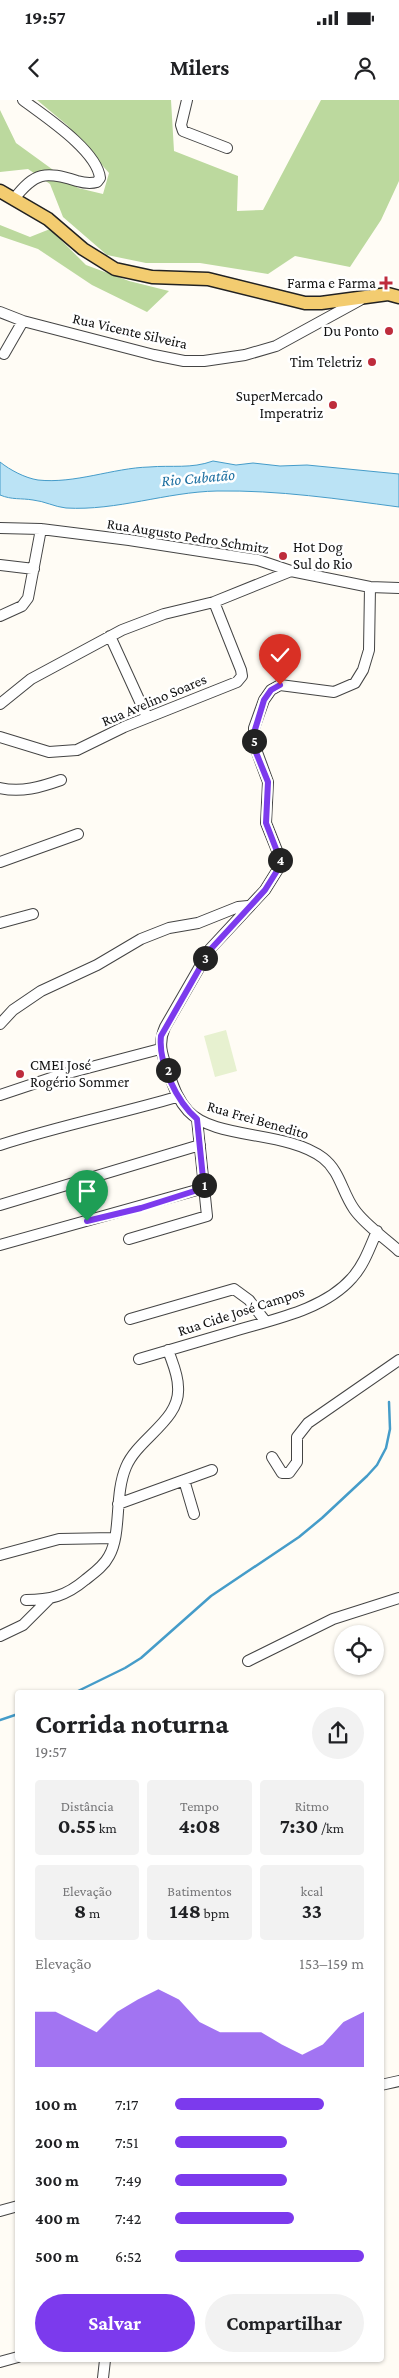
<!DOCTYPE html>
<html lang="pt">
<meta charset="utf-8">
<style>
:root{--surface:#fff;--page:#f2f2f2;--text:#202124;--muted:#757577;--accent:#7c3aed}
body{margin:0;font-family:"Crimson Pro",serif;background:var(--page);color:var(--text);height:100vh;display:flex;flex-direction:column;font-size:19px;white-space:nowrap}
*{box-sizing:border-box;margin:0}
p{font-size:16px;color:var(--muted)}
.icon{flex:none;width:28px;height:28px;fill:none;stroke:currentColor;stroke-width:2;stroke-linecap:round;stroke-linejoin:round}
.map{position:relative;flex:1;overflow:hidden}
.drawer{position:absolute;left:15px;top:1590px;width:369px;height:672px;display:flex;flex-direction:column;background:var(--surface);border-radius:5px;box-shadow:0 1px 4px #0004}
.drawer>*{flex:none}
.controls{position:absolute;left:334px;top:1525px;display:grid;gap:10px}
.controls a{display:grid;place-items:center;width:50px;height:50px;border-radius:50%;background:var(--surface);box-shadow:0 1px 4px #0004;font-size:25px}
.pin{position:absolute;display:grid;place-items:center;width:42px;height:42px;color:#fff;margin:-51px -21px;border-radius:50% 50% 50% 0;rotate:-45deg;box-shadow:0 0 5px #0007}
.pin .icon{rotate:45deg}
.km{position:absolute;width:25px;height:25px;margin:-12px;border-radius:50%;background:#222;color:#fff;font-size:14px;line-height:25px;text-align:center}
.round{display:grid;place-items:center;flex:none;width:52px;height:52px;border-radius:26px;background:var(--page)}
.summary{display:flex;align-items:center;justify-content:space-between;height:85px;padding:0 20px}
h1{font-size:28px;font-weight:700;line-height:38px}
.metrics{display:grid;grid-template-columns:repeat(3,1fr);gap:8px;height:85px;padding:5px 20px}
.metrics div{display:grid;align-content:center;border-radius:5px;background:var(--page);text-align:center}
.metrics b{font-size:21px;font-weight:700}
.metrics small{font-size:14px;font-weight:400}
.metrics p{font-size:14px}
.chart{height:140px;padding:10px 20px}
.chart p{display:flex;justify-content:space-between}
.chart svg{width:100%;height:90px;margin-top:5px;fill:var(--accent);opacity:.7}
.button{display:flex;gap:10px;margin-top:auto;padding:10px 20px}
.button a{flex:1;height:58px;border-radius:30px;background:var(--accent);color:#fff;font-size:20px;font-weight:700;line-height:58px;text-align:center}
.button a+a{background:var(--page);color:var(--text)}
ul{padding:0 20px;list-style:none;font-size:16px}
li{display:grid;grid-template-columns:80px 60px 1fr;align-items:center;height:38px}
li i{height:12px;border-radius:6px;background:var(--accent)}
.status{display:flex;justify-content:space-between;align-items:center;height:35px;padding:0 25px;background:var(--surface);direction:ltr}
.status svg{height:14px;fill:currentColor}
header{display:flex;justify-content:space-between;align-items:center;height:65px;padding:0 20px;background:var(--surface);font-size:22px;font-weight:700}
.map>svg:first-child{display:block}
</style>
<div class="status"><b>19:57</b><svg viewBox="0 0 49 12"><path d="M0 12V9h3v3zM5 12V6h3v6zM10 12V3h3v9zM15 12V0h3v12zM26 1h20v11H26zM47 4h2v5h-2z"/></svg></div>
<header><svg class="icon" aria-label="back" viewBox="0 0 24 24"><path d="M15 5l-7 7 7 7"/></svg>Milers<svg class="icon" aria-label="person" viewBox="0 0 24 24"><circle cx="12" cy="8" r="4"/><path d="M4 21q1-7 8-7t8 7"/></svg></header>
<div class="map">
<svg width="399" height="2278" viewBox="0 0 399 2278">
<rect width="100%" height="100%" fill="#fffcf5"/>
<path fill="#bcd99e" d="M37 0H171L174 51 238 76 237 111 263 110 321 0H399V81L381 120 350 167 295 156 268 174 200 163H146L107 155 63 117 50 84 28 69 0 72V10L16 43 78 88 103 94 109 73 67 25Z
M0 125 30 137 50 129 86 165 129 181 169 191 147 212 92 185 38 149 0 136Z"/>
<path fill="#e7f1d0" d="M226 930 237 971 215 977 204 936Z"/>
<path fill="#bbe3f5" stroke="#459cc9" d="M213 361 236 365 253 363 280 366 307 365 399 374V407C339 399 278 390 217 391 166 392 117 411 66 408 55 407 44 401 33 400 21 398 12 400 0 395V362C10 370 25 378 38 380 75 384 113 368 149 367 172 365 191 369 213 361Z"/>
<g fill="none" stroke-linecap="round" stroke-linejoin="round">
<path stroke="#459cc9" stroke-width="2.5" d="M76 1592 125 1568 141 1558 211 1496 299 1437 322 1418 367 1376 377 1365 386 1348 390 1329 389 1302
M0 1620 18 1614"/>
<g stroke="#444" stroke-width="12">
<path id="minor" d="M187 0 181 25 183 31 227 48
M14 99C35 72 45 71 77 81 84 83 90 84 97 82L100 78C97 50 44 16 23 0
M0 212 23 221 154 255 184 261H204L245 255 276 246 360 200
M4 254 23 221
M0 428 41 429 129 440 258 460 291 471 370 487 399 488
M0 465 34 469
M370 487 369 550 363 570 355 583 334 592 280 585 271 590 264 600 254 628V644L268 682 266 723 278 753 280 766 265 790 210 849 165 927C157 945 163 957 169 974 174 988 178 1000 188 1011 215 1040 286 1030 323 1058 340 1071 342 1092 354 1109 365 1125 385 1138 399 1151
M0 516 22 506 28 498 41 429
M110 536 147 617
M0 604 31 579 122 530 164 514 214 502 291 471
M0 637 49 652 77 650 124 627 237 582 242 576 241 570 214 502
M0 688C21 693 41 687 61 680
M0 762 78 734
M0 823 33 814
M0 924 13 910 41 891 97 865 141 839 169 828 198 823 238 807 248 806
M0 995 57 976 160 949
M0 1045C59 1026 118 1014 177 997
M0 1105 200 1045
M129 1139 207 1116 197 1019
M0 1145 204 1088
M130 1219 234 1189 249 1200 266 1222
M139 1259C169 1250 200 1241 231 1232 270 1220 323 1211 352 1178 364 1165 370 1147 377 1131
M272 1357 282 1373H289L297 1362V1337L308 1323 399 1260
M184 1380 194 1414
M118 1404 212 1370
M0 1455 59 1439 114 1438
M26 1500C50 1500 66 1496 85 1480 94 1473 104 1466 109 1456 122 1433 114 1395 126 1367 138 1338 181 1320 178 1287 178 1274 172 1262 168 1250
M0 1536 23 1525 50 1498
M248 1561 333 1519 399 1498
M381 1985 399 1981
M0 2111 18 2106
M0 2262 18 2257
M103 2278 105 2260"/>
</g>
<g stroke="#222" stroke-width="15">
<path id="major" d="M0 91 48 119 83 149 115 169 152 177 208 179 305 203H321L388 194 399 197"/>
</g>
<use href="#minor" stroke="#fff" stroke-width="10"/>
<use href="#major" stroke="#f3cc70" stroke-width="12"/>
</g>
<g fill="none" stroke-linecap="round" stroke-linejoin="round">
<g stroke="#fff" stroke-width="10">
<path id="route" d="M87 1121 141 1108 204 1088 197 1019C177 1002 158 963 161 936L210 850 265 790 280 766 278 754 266 723 268 682 255 650 253 636 264 600 271 590 280 585"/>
</g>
<use href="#route" stroke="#7c3aed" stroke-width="6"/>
</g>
<g fill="#be2c3c" stroke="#fff" stroke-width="2">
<path d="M383.5 175.5h5v5h5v5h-5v5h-5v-5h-5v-5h5z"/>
<circle cx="389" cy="231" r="5"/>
<circle cx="372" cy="262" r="5"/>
<circle cx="333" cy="305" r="5"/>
<circle cx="283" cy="456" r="5"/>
<circle cx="20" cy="974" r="5"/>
</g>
<g text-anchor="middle" stroke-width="5" stroke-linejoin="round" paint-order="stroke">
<g font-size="15" fill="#111" stroke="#fff" text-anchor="end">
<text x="376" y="188">Farma e Farma</text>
<text x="379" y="236">Du Ponto</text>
<text x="362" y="267">Tim Teletriz</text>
<text x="323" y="301">SuperMercado<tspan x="323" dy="17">Imperatriz</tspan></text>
<text x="293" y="452" text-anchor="start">Hot Dog<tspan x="293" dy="17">Sul do Rio</tspan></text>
<text x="30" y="970" text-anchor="start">CMEI José<tspan x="30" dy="17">Rogério Sommer</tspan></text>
</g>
<g font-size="15" fill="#111" stroke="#fff">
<text transform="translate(130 231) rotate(13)" y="5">Rua Vicente Silveira</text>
<text transform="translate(188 436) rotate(9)" y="5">Rua Augusto Pedro Schmitz</text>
<text transform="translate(154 600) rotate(-23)" y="5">Rua Avelino Soares</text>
<text transform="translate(258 1020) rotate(16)" y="5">Rua Frei Benedito</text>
<text transform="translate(241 1211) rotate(-18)" y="5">Rua Cide José Campos</text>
</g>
<g font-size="16" font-style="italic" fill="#1d6fa0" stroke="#fff">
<text transform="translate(198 377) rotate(-5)" y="6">Rio Cubatão</text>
</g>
</g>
</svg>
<div class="controls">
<a><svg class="icon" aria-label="locate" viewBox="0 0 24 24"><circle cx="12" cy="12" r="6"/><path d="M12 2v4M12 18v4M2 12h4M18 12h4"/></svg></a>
</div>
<div class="pin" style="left:87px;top:1121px;background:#1e9e55"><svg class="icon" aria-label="arrive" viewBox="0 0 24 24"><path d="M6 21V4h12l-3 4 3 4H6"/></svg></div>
<div class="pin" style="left:280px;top:585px;background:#d93025"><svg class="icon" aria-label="check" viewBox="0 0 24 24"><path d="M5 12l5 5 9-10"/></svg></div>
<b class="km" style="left:204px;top:1085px">1</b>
<b class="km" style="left:168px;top:970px">2</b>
<b class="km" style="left:205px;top:858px">3</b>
<b class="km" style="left:280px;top:760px">4</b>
<b class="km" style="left:254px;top:641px">5</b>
<section class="drawer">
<div class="summary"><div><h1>Corrida noturna</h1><p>19:57</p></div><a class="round"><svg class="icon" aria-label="share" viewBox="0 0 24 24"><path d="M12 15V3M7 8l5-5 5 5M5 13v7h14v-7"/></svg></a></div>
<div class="metrics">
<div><p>Distância</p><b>0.55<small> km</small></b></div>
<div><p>Tempo</p><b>4:08</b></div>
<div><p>Ritmo</p><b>7:30<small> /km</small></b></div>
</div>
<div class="metrics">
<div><p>Elevação</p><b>8<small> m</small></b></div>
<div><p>Batimentos</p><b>148<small> bpm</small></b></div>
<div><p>kcal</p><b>33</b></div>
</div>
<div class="chart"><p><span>Elevação</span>153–159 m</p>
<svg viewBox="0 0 160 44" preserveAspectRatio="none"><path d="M0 44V17L10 17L20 22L30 27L40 17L50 11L60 6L70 11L80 22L90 27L100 27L110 27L120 33L130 38L140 33L150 22L160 17V44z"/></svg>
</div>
<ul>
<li><b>100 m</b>7:17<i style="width:79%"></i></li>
<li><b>200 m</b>7:51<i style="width:59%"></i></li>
<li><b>300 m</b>7:49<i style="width:59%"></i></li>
<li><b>400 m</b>7:42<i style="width:63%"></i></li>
<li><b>500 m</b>6:52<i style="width:100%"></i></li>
</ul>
<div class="button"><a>Salvar</a><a>Compartilhar</a></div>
</section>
</div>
